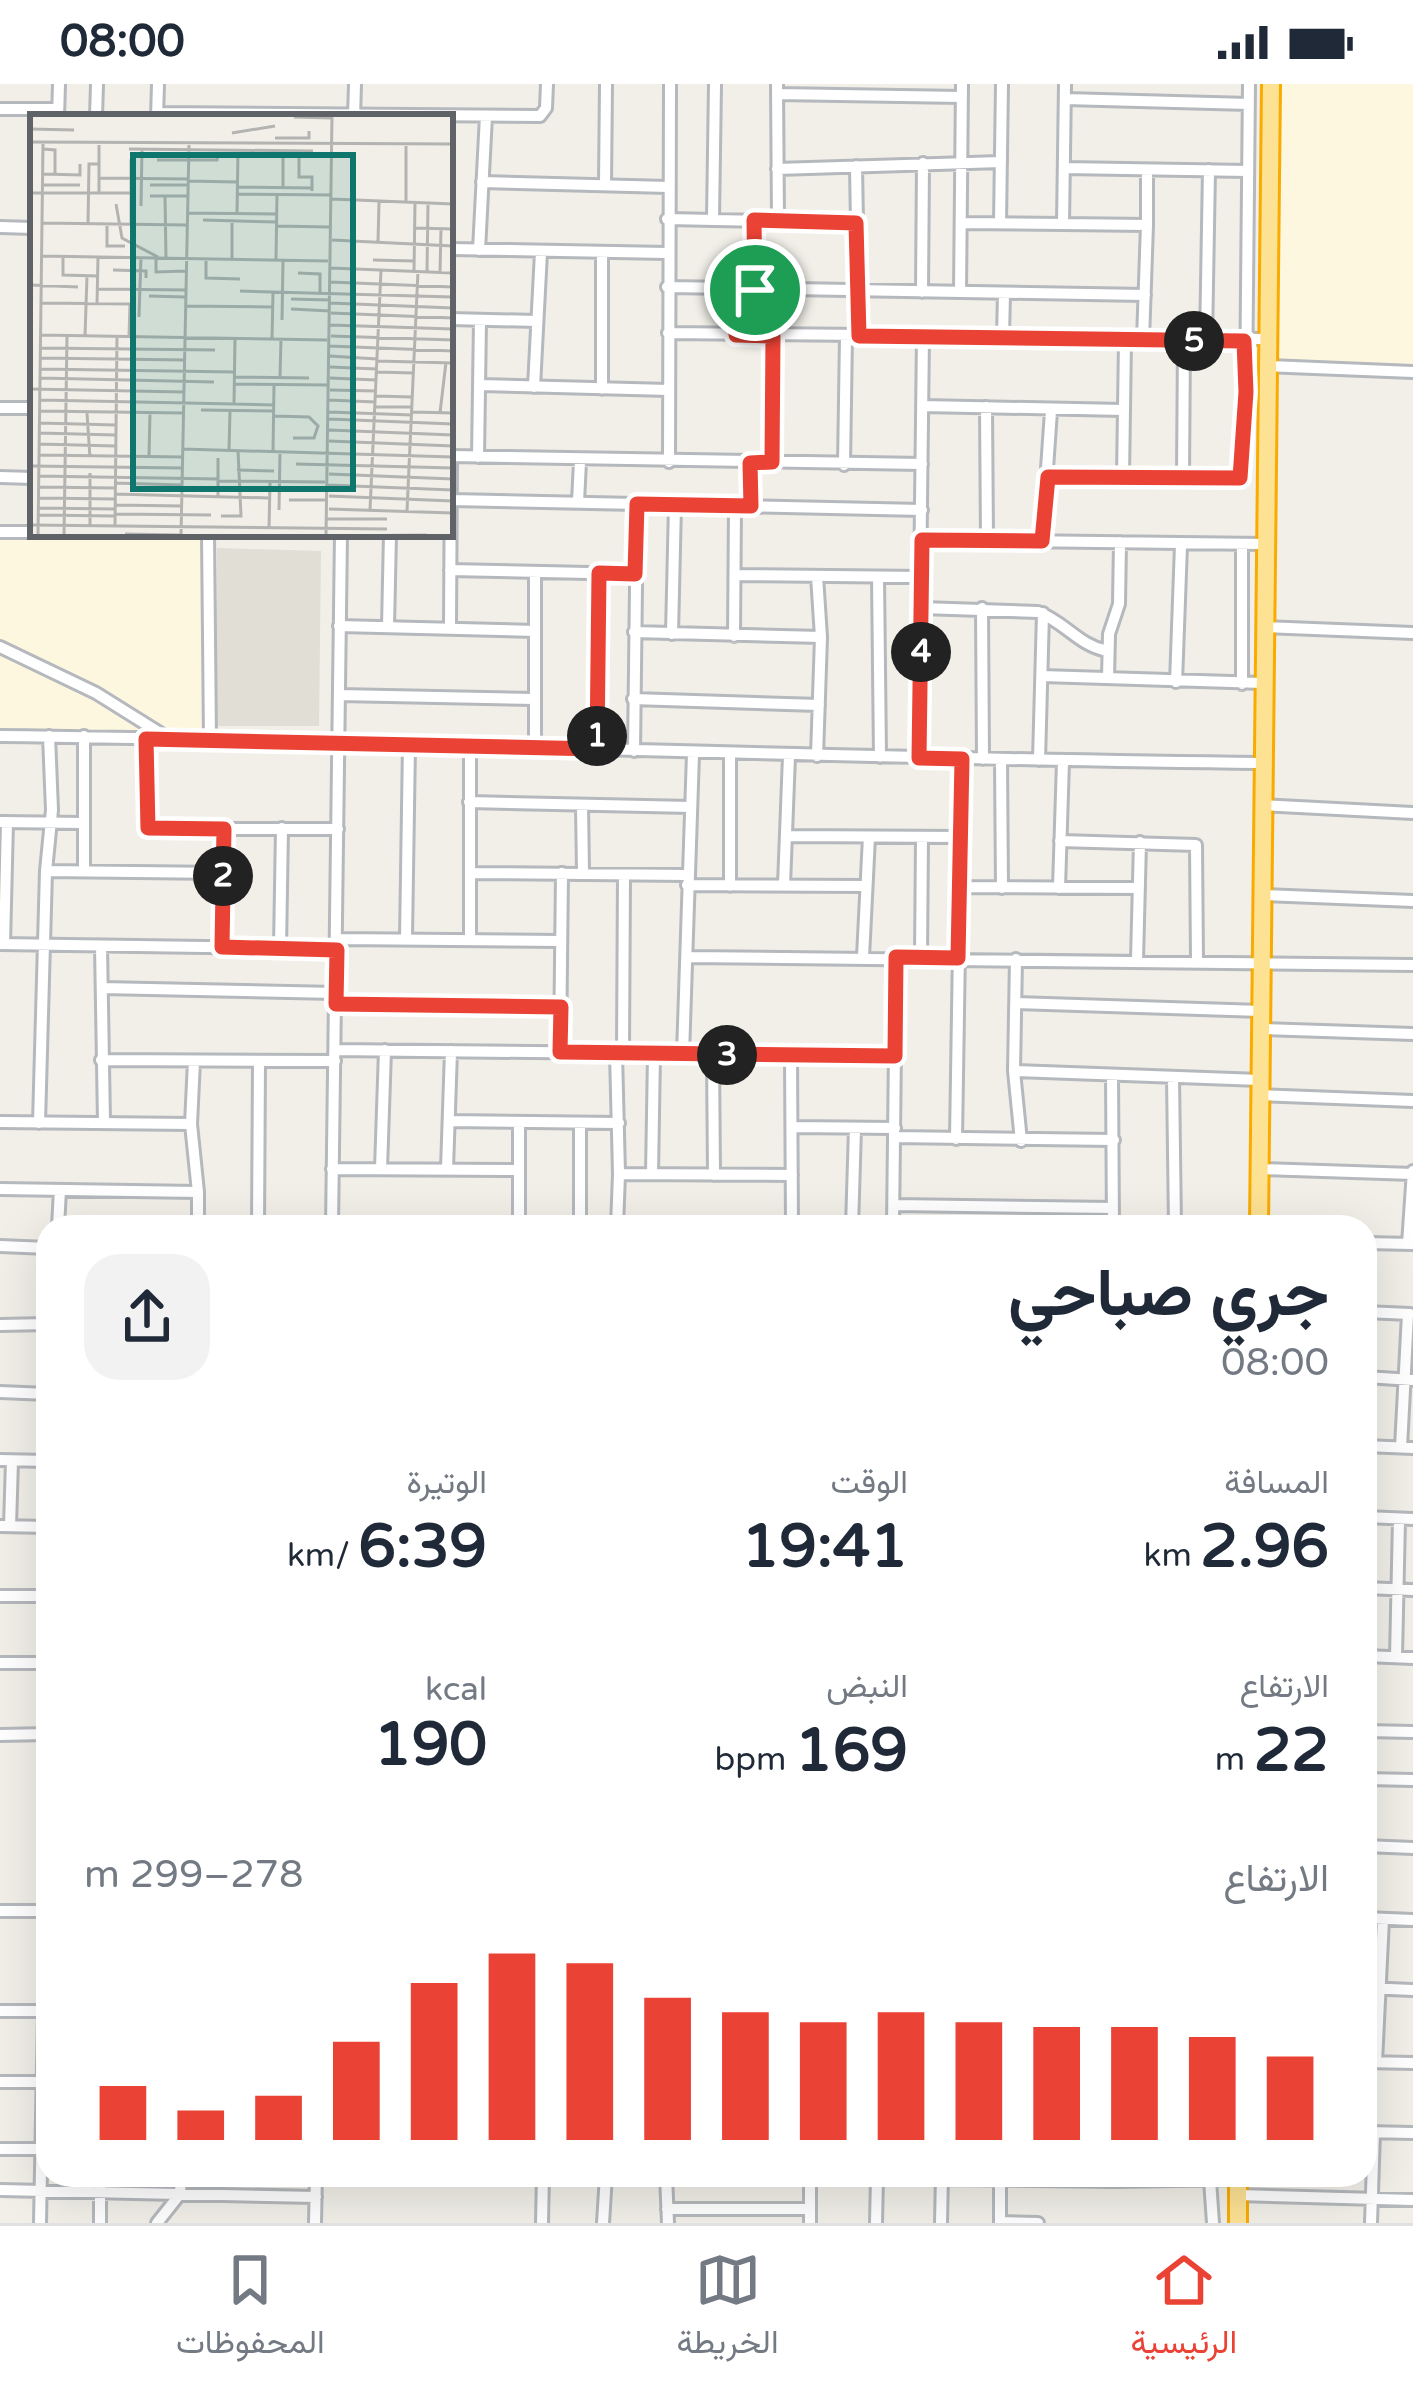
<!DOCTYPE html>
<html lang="ar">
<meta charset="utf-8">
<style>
:root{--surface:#fff;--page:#f2f2f3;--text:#1f2937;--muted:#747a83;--line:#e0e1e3;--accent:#ea4335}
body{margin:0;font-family:"Varela Round",Vazirmatn,sans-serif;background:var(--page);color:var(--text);direction:rtl;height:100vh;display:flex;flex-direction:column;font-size:45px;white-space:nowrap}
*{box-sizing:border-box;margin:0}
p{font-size:39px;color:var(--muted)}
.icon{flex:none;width:66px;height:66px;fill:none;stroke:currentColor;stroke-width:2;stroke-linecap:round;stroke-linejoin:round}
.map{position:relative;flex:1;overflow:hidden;direction:ltr}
.drawer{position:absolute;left:36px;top:1131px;width:1341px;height:972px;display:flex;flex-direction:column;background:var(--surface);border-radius:36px;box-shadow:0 12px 48px #0002;direction:rtl}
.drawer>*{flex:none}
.pin{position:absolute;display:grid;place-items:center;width:102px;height:102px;color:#fff;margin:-51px;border:6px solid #fff;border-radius:50%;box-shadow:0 3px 12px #0007}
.km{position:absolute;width:60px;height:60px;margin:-30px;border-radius:50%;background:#222;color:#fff;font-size:33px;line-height:60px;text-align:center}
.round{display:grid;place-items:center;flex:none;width:126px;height:126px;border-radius:36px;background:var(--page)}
.headline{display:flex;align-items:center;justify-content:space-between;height:204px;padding:0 48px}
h1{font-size:66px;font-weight:700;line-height:90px}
.figures{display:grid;grid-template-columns:repeat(3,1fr);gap:18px;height:204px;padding:12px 48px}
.figures div{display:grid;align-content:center}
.figures b{font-size:60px;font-weight:700}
.figures small{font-size:33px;font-weight:400}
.figures p{font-size:33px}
.chart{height:336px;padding:24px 48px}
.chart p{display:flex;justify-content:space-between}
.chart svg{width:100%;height:216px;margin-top:12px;stroke:var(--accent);stroke-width:6}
.status{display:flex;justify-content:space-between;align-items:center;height:84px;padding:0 60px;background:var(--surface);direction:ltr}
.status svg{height:33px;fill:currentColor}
.dock{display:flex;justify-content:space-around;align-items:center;height:168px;border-top:3px solid var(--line);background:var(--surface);font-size:33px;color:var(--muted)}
.dock a{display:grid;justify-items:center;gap:6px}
.dock .active{color:var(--accent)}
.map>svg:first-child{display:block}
</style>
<div class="status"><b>08:00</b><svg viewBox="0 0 49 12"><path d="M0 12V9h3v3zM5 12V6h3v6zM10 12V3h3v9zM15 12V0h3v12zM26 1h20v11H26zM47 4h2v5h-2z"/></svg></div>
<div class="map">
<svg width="1413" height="2139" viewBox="0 0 1413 2139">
<rect width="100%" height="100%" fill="#f1efe8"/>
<path fill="#fef7e0" d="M1282 0H1413V282L1274 278Z
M0 450 201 454 206 651 0 647Z"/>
<path fill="#e1ded6" d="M217 464 321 467 319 642H215Z"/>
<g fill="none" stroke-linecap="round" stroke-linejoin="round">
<g stroke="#b5b8bc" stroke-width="16">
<path id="minor" d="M777 0 778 136
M1065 0 1063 140 1147 141 1143 256
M777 10 962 13
M1065 15 1249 20
M0 25H58
M157 29 540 32 546 24 547 0
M58 33 59 0
M96 33 97 0
M157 33 158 0
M354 33 355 0
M856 82 859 252
M1064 84 1248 87
M777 85 1001 78
M482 98 668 103
M605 101 606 0
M667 135 856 139
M713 135 715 0
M755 136V205
M961 139 1063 140
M1000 139 1002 0
M1147 141V86
M0 143 33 144
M450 165 667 169
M479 166 486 32
M667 203 1145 211
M922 208 923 79
M960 208 962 0
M450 235 537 237
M668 249 1267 255
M736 251V205
M1003 253 1004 209
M1206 257 1209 86
M1267 282 1413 288
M481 301 669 306
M534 303 541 168
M602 305V169
M923 322 1124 326
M986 323 987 457
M0 324H33
M450 372 922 380
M478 373 480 236
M669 378 670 0
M772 378 773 252
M750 379 751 422
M844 381 846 252
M0 393 33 394
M1048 393H1241L1246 308 1249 0
M1123 393 1125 256
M1183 393 1184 257
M452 416 922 426
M578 418 580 377
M0 448H33
M208 450 210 657
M922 456 1264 460
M1042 457 1051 327
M450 486 635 490
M535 488V664
M735 491 922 493
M817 492 821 553 817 672
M878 493 880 673
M922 524 1038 528C1065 538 1078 561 1107 567
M982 524 983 675
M339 542 535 547
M388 543 390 450
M450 543 451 372
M1263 543 1413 549
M634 548 821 553
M672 550 675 421
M734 552 735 422
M0 563 96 609 168 654
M1042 592 1263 599
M1108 594 1109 550 1119 520 1120 458
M1176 598 1181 461
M1242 600V462
M339 611 534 615
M633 615 819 621
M0 652C420 657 841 675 1261 679
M147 655 146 735 150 745H338
M470 663V789L687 791
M597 665 599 489
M634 667 637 420
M730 671V802
M918 674 923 251
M1001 675 1002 804
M1039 676 1043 529
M469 718 691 723
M582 721 583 789
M1261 721 1413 729
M0 738 84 739V787
M84 739V652
M787 752 961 753
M1060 757 1196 761 1197 877
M46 787 223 789
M470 789V855
M687 801 866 802
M784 801 789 672
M960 803 1139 804
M1059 804 1063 677
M1261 811 1413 817
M406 854 409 660
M337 855 561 857
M0 860 337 865
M4 860 7 738
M101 862 104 1038
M222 863 224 745
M280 864 282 744
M687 873 1413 881
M863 873 869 753
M921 874 922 753
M1016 875 1014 987 1021 1057
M1137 876 1140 758
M102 904 336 909
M1016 919 1261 927
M336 920 561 923
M1261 945 1413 950
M335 966 895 972
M560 968 562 789
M616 969 619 1090 617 1143
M623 969 624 791
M683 970 693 670
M713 971 714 1091
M791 972 792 1143
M101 976 335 977
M194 977 191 1040 198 1108V1143
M1014 987 1260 996
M1112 991 1113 1143
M1173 993 1175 1143
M1260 1011 1413 1017
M449 1037 619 1039
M0 1038 191 1040
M39 1039 46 787 52 726 49 652
M519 1039V1143
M793 1043 895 1044
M895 1053 1114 1056
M956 1055 962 675
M332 1085 519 1086
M381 1085 385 966
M447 1085 451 967
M1260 1085 1413 1090
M619 1090 792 1091
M652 1090 654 970
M0 1105 198 1108
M895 1121 1113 1124
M58 1143 60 1106
M258 1143 259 978
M332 1143 341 450
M580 1143V1040
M852 1143 855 1044
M893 1143 896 873
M1365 1159 1413 1160
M1408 1160 1413 1087
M0 1162 48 1164
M1365 1228 1410 1230
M0 1241 48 1240
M1365 1293 1413 1296
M0 1308 48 1310
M1365 1362 1413 1364
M1401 1363 1408 1230
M0 1376 48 1377
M1365 1433 1413 1435
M0 1442 48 1443
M10 1442 12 1377
M1365 1504 1413 1506
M0 1512H48
M1365 1572 1413 1574
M1396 1573 1399 1435
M0 1579H48
M1365 1647 1413 1648
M0 1651 48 1650
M1365 1695 1413 1696
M1365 1762 1413 1764
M0 1827H48
M1365 1834 1413 1836
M1365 1904 1413 1906
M0 1927H48
M1365 1978 1413 1979
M1376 1978 1383 1835
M0 1998H45
M1365 2048 1413 2049
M0 2065H48
M599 2091 1115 2097 1238 2095
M666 2091 668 2139
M1210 2096 1213 2139
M0 2106 316 2113
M1238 2111 1413 2116
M667 2125H810
M1000 2138 1038 2139
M40 2139 44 1927
M100 2139V2091
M157 2139 180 2110 181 2091
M315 2139 316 2091
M542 2139 543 2091
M603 2139 606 2091
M810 2139V2093
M876 2139 877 2094
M941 2139 942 2091
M1000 2139V2095
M1371 2139 1374 2048"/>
</g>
<g stroke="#f9ab00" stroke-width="22">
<path id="highway" d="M1259 1143 1271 0
M1238 2139V2091"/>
</g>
<use href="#minor" stroke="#fff" stroke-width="10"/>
<use href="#highway" stroke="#fde293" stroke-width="16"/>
</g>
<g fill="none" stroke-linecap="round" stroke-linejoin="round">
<g stroke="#fff" stroke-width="24">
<path id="route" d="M754 136 856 139 859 252 1244 257 1246 308 1240 394 1048 393 1042 457 922 456 919 674 962 675 958 874 896 873 895 972 560 968 561 923 336 920 337 866 222 863 224 745 148 744 146 655 597 665 599 489 635 490 637 420 751 422 750 379 772 378 773 252 736 251V205L755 206Z"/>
</g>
<use href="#route" stroke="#ea4335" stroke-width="15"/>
</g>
<g transform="translate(30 30)">
<rect width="423" height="423" fill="#f1efe8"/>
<path fill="none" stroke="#b3b3b1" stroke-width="3" d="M264 3 301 4M0 15 44 16M202 19 245 12M245 24H279V17M0 28 423 30M13 35 25 36V60M99 35 283 37M269 37V63H282V77M127 46H187L189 35M13 60 50 61V50M69 64 157 65M157 67 207 68M13 71H50M120 71H157M207 73 282 74M253 74V37M0 79H101M69 79V31M207 80 301 81M120 82H157M135 82 136 144M302 85 423 90M376 88V32M86 90 92 124 128 143M111 92 112 35M157 99 247 100M207 100 208 36M173 106 247 108M12 109 156 111M58 110 59 50H69M77 110V132H95M101 111V45M247 112 299 113M385 114 423 115M302 126 423 132M348 128 349 88M12 142 298 147M33 142V161L68 162M126 143V158L156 157M176 145V164L210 165M202 145V107M246 146 247 80M343 146 384 147M301 154 423 159M83 156 116 157V164M384 157 385 89M397 158 398 89M410 158 411 115M268 159 290 160V178M300 168 423 173M0 171 48 173M68 175 155 176M210 177 423 183M119 182 155 183M261 185 300 186M11 189 100 190 99 222M300 189 423 194M67 190 68 143M155 192 243 193M261 195 300 197M301 199 423 204M109 203 111 143M252 206 253 147M300 211 423 215M11 221 297 226M55 222 57 162M301 222 423 226M242 225 243 178M299 232 423 237M10 234 185 236M300 242 347 245M10 244 154 246M347 247 423 249M300 253 347 255M10 255 205 258M347 258 383 259M204 263 279 264M250 263 251 225M10 264 184 268M300 264 346 266M204 270 297 271M0 275 154 278M300 276 346 277M346 282 382 283M10 286 204 290 205 224M299 286 345 288M204 290 244 291M345 293H382M171 296 244 297M9 297 153 299M299 298 382 301M382 298 423 299M57 299 60 344M410 299 416 248M244 302 279 303 288 312 284 324H263M299 305 423 310M9 309 86 311M299 316 423 321M9 319 85 321M299 327 423 332M9 330 85 332M153 335 423 343M199 336 200 297M243 337 244 271M8 341 153 343M119 342 120 299M266 350 423 354M0 352 152 354M207 356 244 357M299 360 423 365M8 362 188 365M188 367 295 368M84 369 152 371M298 371 423 376M8 373 84 374M84 380 239 384M299 382 423 387M188 383V344M8 384 84 385M259 386H296M84 391 152 392M8 394 84 395M299 395 423 399M249 396 250 337M340 396 351 156M377 397 388 157M84 400 181 401M8 401 84 402M191 402H211L208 336M297 405H357M0 411 357 415M60 412V359M85 412 87 222M239 415 240 368M95 420 151 421M8 422 13 30M34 422 37 222M151 422 159 31M296 422 302 1M297 422 397 421"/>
<path fill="#0f766e" fill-opacity="0.15" stroke="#0f766e" stroke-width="6" d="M103 41H323V375H103Z"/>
<rect width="423" height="423" fill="none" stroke="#5f6368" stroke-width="6"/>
</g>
</svg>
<div class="pin" style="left:755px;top:206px;background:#1e9e55"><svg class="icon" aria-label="arrive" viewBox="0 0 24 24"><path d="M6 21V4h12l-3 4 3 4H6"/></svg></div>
<b class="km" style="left:597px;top:652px">1</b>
<b class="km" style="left:223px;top:792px">2</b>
<b class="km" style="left:727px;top:971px">3</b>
<b class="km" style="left:921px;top:568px">4</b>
<b class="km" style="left:1194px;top:257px">5</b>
<section class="drawer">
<div class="headline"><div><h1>جري صباحي</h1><p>08:00</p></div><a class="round"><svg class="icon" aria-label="share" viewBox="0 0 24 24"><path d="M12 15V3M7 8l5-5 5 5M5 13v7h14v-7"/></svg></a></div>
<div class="figures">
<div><p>المسافة</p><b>2.96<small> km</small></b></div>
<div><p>الوقت</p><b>19:41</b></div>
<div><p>الوتيرة</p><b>6:39<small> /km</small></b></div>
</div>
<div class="figures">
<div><p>الارتفاع</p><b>22<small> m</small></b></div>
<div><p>النبض</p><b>169<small> bpm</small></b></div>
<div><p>kcal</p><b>190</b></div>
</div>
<div class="chart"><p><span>الارتفاع</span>278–299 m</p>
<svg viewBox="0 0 160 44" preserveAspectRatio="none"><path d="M5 44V33M15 44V38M25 44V35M35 44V24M45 44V12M55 44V6M65 44V8M75 44V15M85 44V18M95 44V20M105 44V18M115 44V20M125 44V21M135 44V21M145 44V23M155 44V27"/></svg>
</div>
</section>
</div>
<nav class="dock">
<a class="active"><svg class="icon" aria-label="home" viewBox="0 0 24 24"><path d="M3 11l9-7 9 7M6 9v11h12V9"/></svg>الرئيسية</a>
<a><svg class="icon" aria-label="map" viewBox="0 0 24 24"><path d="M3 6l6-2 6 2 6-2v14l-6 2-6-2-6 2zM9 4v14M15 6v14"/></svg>الخريطة</a>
<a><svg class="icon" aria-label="saved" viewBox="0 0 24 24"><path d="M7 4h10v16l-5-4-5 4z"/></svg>المحفوظات</a>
</nav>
